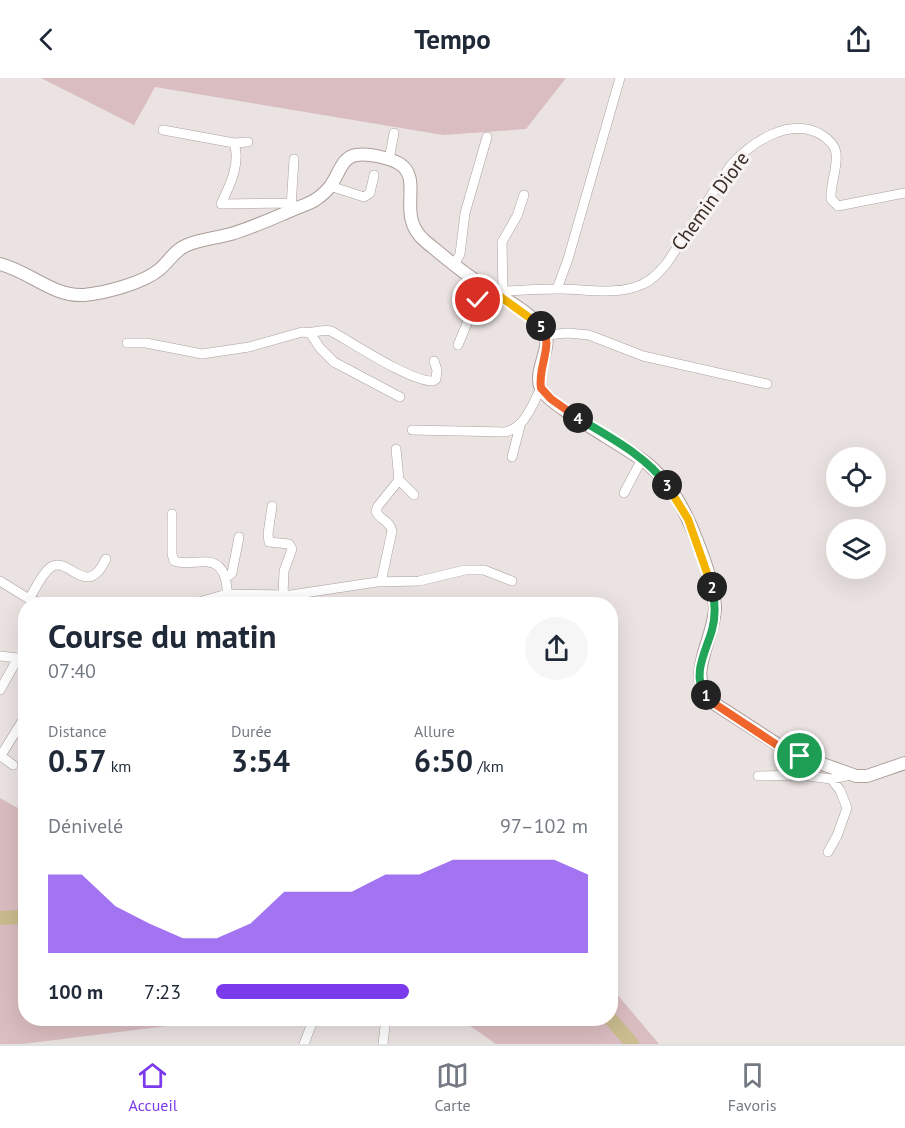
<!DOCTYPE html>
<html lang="fr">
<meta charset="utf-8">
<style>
:root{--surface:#fff;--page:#f6f6f7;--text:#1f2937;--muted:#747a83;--line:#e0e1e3;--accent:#7c3aed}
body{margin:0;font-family:"PT Sans",sans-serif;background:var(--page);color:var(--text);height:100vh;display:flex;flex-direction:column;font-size:22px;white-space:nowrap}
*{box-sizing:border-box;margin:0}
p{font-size:20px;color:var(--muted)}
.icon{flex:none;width:33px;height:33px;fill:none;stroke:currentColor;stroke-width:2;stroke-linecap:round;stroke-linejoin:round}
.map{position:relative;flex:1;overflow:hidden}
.side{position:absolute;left:18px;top:519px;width:600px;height:429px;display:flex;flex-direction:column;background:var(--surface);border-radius:24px;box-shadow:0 6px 24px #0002}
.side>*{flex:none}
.tools{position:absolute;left:826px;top:369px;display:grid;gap:12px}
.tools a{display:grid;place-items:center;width:60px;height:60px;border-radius:50%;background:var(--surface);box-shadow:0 6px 24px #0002;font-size:30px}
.pin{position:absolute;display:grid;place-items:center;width:51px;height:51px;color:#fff;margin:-26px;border:3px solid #fff;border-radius:50%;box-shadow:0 2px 6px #0007}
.km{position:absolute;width:30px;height:30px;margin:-15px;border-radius:50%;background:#222;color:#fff;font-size:16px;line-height:30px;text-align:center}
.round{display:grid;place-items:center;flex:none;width:63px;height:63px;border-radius:32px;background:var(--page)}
.headline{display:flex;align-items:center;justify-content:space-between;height:102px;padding:0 30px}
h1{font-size:33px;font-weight:600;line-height:45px}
.figures{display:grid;grid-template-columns:repeat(3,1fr);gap:9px;height:102px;padding:6px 30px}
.figures div{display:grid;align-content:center}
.figures b{font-size:30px;font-weight:600}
.figures small{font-size:16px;font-weight:400}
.figures p{font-size:16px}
.chart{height:168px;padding:12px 30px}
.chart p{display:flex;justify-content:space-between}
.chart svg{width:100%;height:108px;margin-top:6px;fill:var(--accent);opacity:.7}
ul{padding:0 30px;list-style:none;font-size:20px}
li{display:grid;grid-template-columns:96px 72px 1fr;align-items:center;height:45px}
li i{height:15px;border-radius:8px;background:var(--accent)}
header{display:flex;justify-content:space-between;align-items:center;height:78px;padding:0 30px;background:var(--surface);font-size:27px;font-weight:600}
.menu{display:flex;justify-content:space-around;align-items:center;height:84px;border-top:2px solid var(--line);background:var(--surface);font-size:16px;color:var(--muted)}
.menu a{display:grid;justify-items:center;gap:3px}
.menu .active{color:var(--accent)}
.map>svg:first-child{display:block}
</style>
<header><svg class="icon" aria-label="back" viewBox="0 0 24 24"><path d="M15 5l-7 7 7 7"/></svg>Tempo<svg class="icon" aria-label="share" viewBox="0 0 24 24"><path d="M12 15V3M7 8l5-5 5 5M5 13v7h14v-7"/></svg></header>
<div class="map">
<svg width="905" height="966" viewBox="0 0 905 966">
<rect width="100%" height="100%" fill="#ebe3e2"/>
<path fill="#dabdc1" d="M41 0H566L526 51 443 57 155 9 134 47Z
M0 720 25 734 26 940 223 941 23 966H0Z
M611 909 659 966H496L460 941 610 940Z"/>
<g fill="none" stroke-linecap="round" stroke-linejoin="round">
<path stroke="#cabc8f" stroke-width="14" d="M0 840 19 839 26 841
M610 940 632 966"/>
<g stroke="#aba19e" stroke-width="10">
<path id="street" d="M163 52 234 65C241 85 230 107 221 126L292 125
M234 65 248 64
M389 82 394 55
M330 108 364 119 370 115 374 97
M291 129 294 81
M454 187 460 176 465 135 487 59
M557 211 568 181 620 0
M503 213 502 164 517 138 524 117
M495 214C516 212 538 211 560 211 586 211 618 218 643 206 653 202 660 193 667 185L731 87C752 64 790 38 822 57 828 61 835 67 836 75 838 90 830 106 831 121L838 128 905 115
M310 255 320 270 334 284 400 319
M546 257 568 255 589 257 643 278 767 306
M127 265H146L202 276 249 269 302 254C312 256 321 251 331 253 353 265 411 304 433 303L436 301 437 292 434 283
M458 267 475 226 491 212
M412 352 505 354C525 350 532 327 541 310
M512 379 520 348
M399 402 414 417
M624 415 642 381
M272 428 268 456 269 464 289 466 292 471 284 493 283 517
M172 436V476L174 483C185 487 197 483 208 484 228 486 228 511 227 526
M226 500 232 495 239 459
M0 503 29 521 44 526
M381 504 392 453C390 442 379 442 376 433L378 428 399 402 396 371
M29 521C35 512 42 495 51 489 69 477 86 523 106 481
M192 526 227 516 291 517 377 504 419 503 465 492H484L512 503
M0 578 26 581
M0 612 18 580
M1 678 13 687
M0 679 26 637
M758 698 801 697 831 701 851 697
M828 774 837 758 847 730 840 712 831 701
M304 966 314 940
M383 966 386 940"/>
</g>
<g stroke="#ac9e99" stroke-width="14">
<path id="secondary" d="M0 186C29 193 53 219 84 217 105 215 144 205 160 191 170 182 175 172 187 167 201 161 216 160 231 156 251 150 271 141 290 133 298 129 307 127 315 122 321 118 327 113 331 107 339 96 342 79 356 77 369 75 390 80 400 86 424 102 395 138 425 163 442 177 458 191 475 202 495 215 531 234 545 253 552 271 533 293 541 311 549 328 629 370 649 387 671 406 687 436 697 463 705 483 714 507 715 529 715 561 682 601 715 626L780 668 800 678 856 698H867L905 685"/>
</g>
<use href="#street" stroke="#fff" stroke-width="9"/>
<use href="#secondary" stroke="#fff" stroke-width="12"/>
</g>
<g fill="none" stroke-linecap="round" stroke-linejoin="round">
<g stroke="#fff" stroke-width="12">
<path id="split-1" d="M706 617 715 626 780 669 800 678"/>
</g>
<g stroke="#fff" stroke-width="12">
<path id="split-2" d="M706 617C691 598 706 573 712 552 716 538 715 523 712 509"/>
</g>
<g stroke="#fff" stroke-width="12">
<path id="split-3" d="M667 407 688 441 712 509"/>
</g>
<g stroke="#fff" stroke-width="12">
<path id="split-4" d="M578 340C609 359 645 377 667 407"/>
</g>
<g stroke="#fff" stroke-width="12">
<path id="split-5" d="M541 248C555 265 537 290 541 310L551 321 578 340"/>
</g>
<g stroke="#fff" stroke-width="12">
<path id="split-6" d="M478 222 491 212 541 248"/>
</g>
<use href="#split-1" stroke="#f0652b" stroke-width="8"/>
<use href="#split-2" stroke="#22a559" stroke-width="8"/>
<use href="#split-3" stroke="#f5b400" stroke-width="8"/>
<use href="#split-4" stroke="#22a559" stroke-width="8"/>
<use href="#split-5" stroke="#f0652b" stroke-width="8"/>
<use href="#split-6" stroke="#f5b400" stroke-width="8"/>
</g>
<g text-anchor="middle" stroke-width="6" stroke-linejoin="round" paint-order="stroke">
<g font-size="20" fill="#3a2b24" stroke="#f7f3f2">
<text transform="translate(710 123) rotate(-54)" y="7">Chemin Diore</text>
</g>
</g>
</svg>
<div class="tools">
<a><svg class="icon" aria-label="locate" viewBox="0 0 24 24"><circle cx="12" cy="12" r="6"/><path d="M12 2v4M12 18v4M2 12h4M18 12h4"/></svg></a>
<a><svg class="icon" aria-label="layers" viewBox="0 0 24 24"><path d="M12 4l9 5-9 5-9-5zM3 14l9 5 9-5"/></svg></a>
</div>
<div class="pin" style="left:800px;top:678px;background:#1e9e55"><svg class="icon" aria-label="arrive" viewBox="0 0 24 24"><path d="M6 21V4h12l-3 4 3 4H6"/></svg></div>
<div class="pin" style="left:478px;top:222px;background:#d93025"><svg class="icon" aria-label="check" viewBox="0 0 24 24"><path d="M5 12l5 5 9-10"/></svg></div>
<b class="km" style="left:706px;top:617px">1</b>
<b class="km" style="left:712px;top:509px">2</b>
<b class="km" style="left:667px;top:407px">3</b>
<b class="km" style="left:578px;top:340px">4</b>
<b class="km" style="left:541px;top:248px">5</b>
<section class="side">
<div class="headline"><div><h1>Course du matin</h1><p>07:40</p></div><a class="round"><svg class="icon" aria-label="share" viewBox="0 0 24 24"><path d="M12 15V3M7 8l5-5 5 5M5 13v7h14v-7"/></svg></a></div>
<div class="figures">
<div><p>Distance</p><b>0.57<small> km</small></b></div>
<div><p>Durée</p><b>3:54</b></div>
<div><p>Allure</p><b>6:50<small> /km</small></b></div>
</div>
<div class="chart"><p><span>Dénivelé</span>97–102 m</p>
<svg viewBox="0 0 160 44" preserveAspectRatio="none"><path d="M0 44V12L10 12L20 25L30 32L40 38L50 38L60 32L70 19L80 19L90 19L100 12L110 12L120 6L130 6L140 6L150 6L160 12V44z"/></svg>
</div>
<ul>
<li><b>100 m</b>7:23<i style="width:52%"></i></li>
</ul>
</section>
</div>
<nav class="menu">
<a class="active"><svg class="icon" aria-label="home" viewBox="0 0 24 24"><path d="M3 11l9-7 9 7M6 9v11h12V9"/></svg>Accueil</a>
<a><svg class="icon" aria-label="map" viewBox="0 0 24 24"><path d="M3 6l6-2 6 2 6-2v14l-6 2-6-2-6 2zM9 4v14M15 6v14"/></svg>Carte</a>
<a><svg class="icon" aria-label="saved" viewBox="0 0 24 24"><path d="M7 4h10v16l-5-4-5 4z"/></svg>Favoris</a>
</nav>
